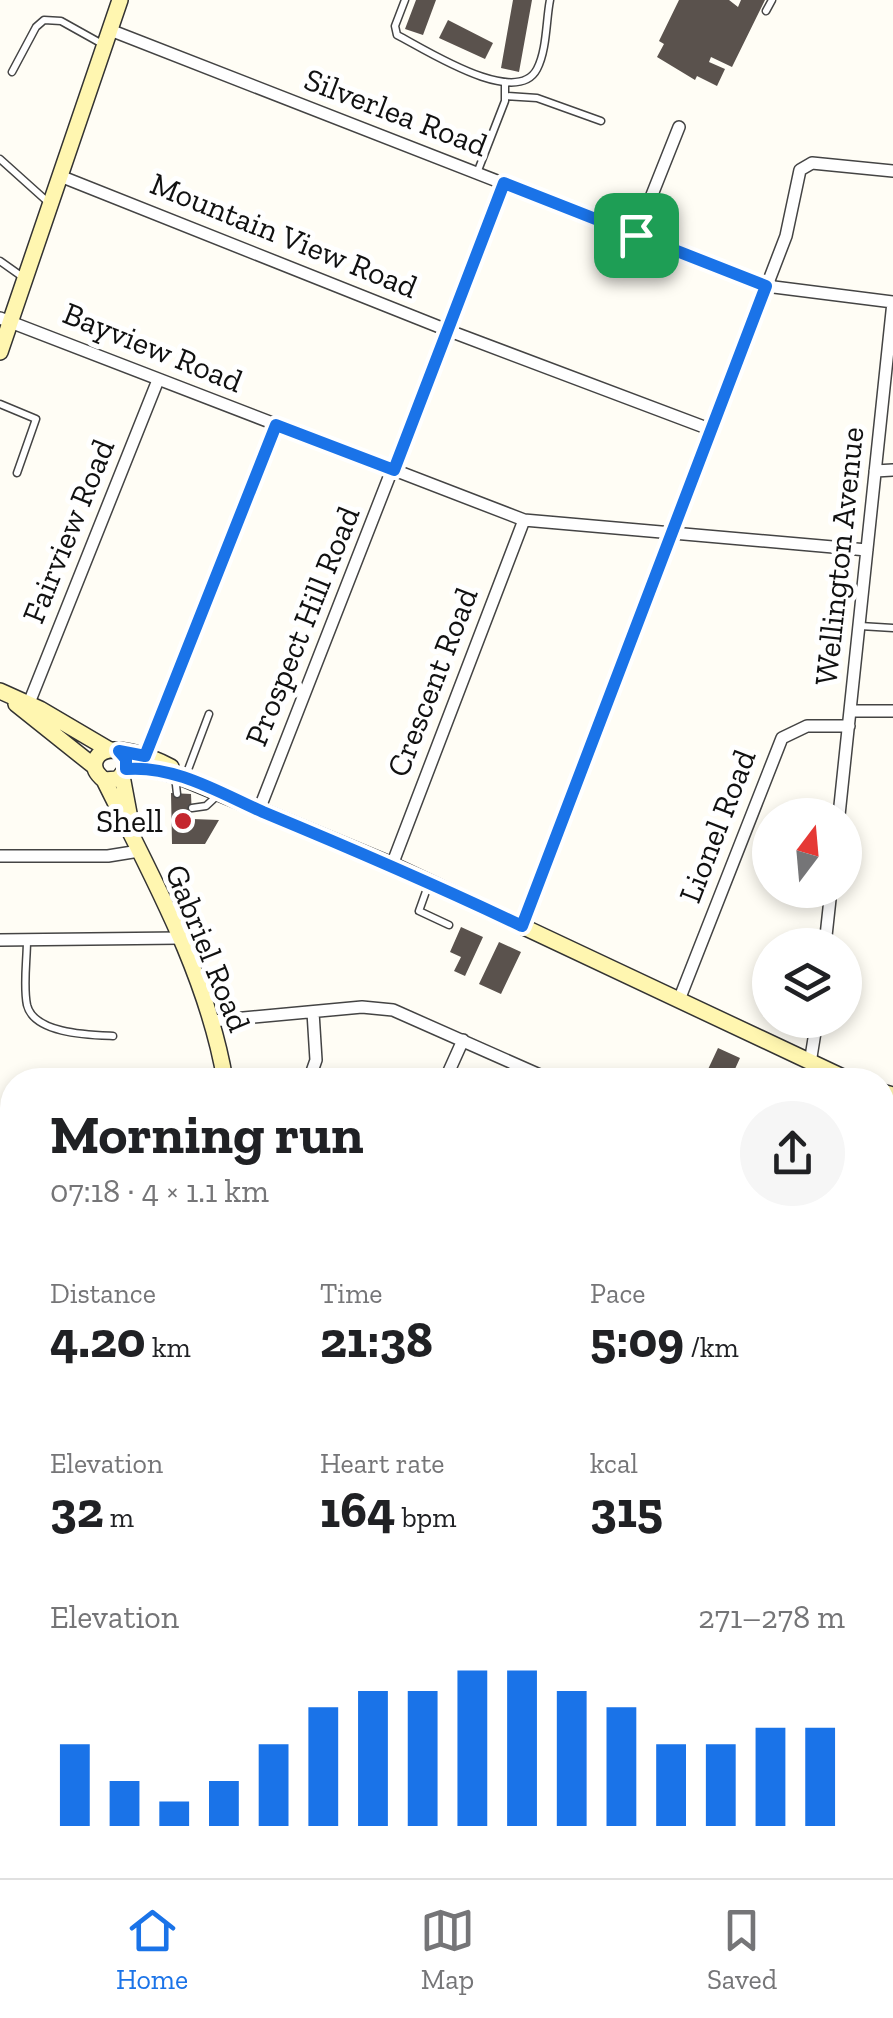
<!DOCTYPE html>
<meta charset="utf-8">
<style>
:root{--surface:#fff;--page:#f6f6f6;--text:#202124;--muted:#757577;--line:#e0e0e0;--accent:#1a73e8}
body{margin:0;font-family:"Zilla Slab",serif;background:var(--page);color:var(--text);height:100vh;display:flex;flex-direction:column;font-size:38px;white-space:nowrap}
*{box-sizing:border-box;margin:0}
p{font-size:32px;color:var(--muted)}
.icon{flex:none;width:55px;height:55px;fill:none;stroke:currentColor;stroke-width:2;stroke-linecap:round;stroke-linejoin:round}
.map{position:relative;flex:1;overflow:hidden}
.drawer{position:absolute;left:0px;top:1068px;width:895px;height:812px;display:flex;flex-direction:column;background:var(--surface);border-radius:40px 40px 0 0;box-shadow:0 5px 15px #0003}
.drawer>*{flex:none}
.needle{width:65px;rotate:16deg}
.fabs{position:absolute;left:752px;top:798px;display:grid;gap:20px}
.fabs a{display:grid;place-items:center;width:110px;height:110px;border-radius:50%;background:var(--surface);box-shadow:0 5px 15px #0003;font-size:50px}
.pin{position:absolute;display:grid;place-items:center;width:85px;height:85px;color:#fff;margin:-42px;border-radius:20px;box-shadow:0 5px 15px #0006}
.round{display:grid;place-items:center;flex:none;width:105px;height:105px;border-radius:52px;background:var(--page)}
.summary{display:flex;align-items:center;justify-content:space-between;height:170px;padding:0 50px}
h1{font-size:55px;font-weight:800;line-height:75px}
.figures{display:grid;grid-template-columns:repeat(3,1fr);gap:15px;height:170px;padding:10px 50px}
.figures div{display:grid;align-content:center}
.figures b{font-size:50px;font-weight:800}
.figures small{font-size:28px;font-weight:400}
.figures p{font-size:28px}
.chart{height:280px;padding:20px 50px}
.chart p{display:flex;justify-content:space-between}
.chart svg{width:100%;height:180px;margin-top:10px;stroke:var(--accent);stroke-width:6}
.dock{display:flex;justify-content:space-around;align-items:center;height:140px;border-top:2px solid var(--line);background:var(--surface);font-size:28px;color:var(--muted)}
.dock a{display:grid;justify-items:center;gap:5px}
.dock .on{color:var(--accent)}
.map>svg:first-child{display:block}
</style>
<div class="map">
<svg width="893" height="1878" viewBox="0 0 893 1878">
<rect width="100%" height="100%" fill="#fffdf5"/>
<path fill="#e6f2cf" d="M316 1868H536L573 1874 572 1878H317Z"/>
<path fill="#5a524d" d="M416 0H436L423 35 405 29Z
M513 0H532L519 72 501 68Z
M679 0H729L738 7 741 0H765L732 67 711 57 709 62 725 69 717 86 697 76 695 80 657 57 664 44 659 41Z
M448 20 493 43 485 59 439 38Z
M171 793 191 794 192 819 219 820 205 844H172Z
M461 927 483 937 465 976 454 971 461 957 450 952Z
M499 942 521 952 501 994 479 984Z
M718 1048 740 1058 730 1080H703Z
M155 1868H242L243 1878H156Z"/>
<g fill="none" stroke-linecap="round" stroke-linejoin="round">
<g stroke="#444" stroke-width="9">
<path id="lane" d="M405 0 395 26 397 35C423 48 516 109 537 69 547 50 546 20 550 0
M766 11 772 0
M12 72 36 27 44 20 61 21 104 45
M506 96 537 98 601 121
M0 159 49 203
M477 173 505 101V82
M0 261 24 278
M0 404 36 419 17 473
M860 626 893 628
M186 775 209 714
M175 776 177 794
M192 808 206 806 220 793
M429 883 419 911 449 925
M27 940C27 960 23 986 27 1005 34 1034 90 1035 113 1036
M882 1250 893 1259
M882 1536 884 1542
M882 1595 893 1594
M0 1635 9 1746
M882 1636H893
M882 1698 893 1677
M882 1793 893 1771
M882 1860 893 1865
M97 1868 98 1878
M123 1868 124 1878
M262 1868 263 1878
M783 1868 804 1878
M694 1874 701 1878"/>
</g>
<g stroke="#444" stroke-width="14">
<path id="street" d="M110 30 766 286 893 302
M60 176 447 330 712 430
M636 235 679 127
M0 318 524 520 867 550
M875 471 893 470
M29 703 158 380
M850 711H893
M145 756 275 425
M259 810 504 183
M839 815 893 302
M0 856H108L139 851
M392 865 524 520
M521 926 786 236 800 170 812 163 893 171
M0 940 180 938
M825 945 831 890
M679 1000 782 738 807 726H849
M212 1021 362 1007 393 1010 551 1080
M810 1063 817 1020
M309 1080 316 1060 313 1012
M445 1080 463 1040
M0 1142H12
M0 1276H12
M0 1448H12
M0 1593H12
M0 1746H12
M600 1868 630 1878
M641 1878 646 1868"/>
</g>
<g stroke="#333" stroke-width="18">
<path id="secondary" d="M0 352 120 0
M0 691 40 709 108 749
M16 704 95 767
M119 751 126 759V769L118 779 104 780C97 774 92 768 96 759 105 738 156 759 171 767
M126 769H150L175 775 392 865 849 1080
M122 776 131 824
M104 780C151 875 207 974 225 1080
M882 1092 893 1095
M284 1868 285 1878
M890 1878 893 1872"/>
</g>
<use href="#lane" stroke="#fff" stroke-width="6"/>
<use href="#street" stroke="#fff" stroke-width="11"/>
<use href="#secondary" stroke="#fff6b0" stroke-width="15"/>
</g>
<g fill="none" stroke-linecap="round" stroke-linejoin="round">
<g stroke="#fff" stroke-width="20">
<path id="route" d="M504 183 766 286 522 926C436 885 350 848 263 812 220 793 175 765 126 769V759L119 751 145 756 276 425 394 470Z"/>
</g>
<use href="#route" stroke="#1a73e8" stroke-width="12"/>
</g>
<circle fill="#c4262e" stroke="#fff" stroke-width="4" cx="183" cy="821" r="10"/>
<g text-anchor="middle" stroke-width="10" stroke-linejoin="round" paint-order="stroke">
<g font-size="32" fill="#111" stroke="#fff">
<text transform="translate(396 112) rotate(21)" y="11">Silverlea Road</text>
<text transform="translate(284 235) rotate(22)" y="11">Mountain View Road</text>
<text transform="translate(153 347) rotate(22)" y="11">Bayview Road</text>
<text transform="translate(68 531) rotate(-68)" y="11">Fairview Road</text>
<text transform="translate(839 556) rotate(-84)" y="11">Wellington Avenue</text>
<text transform="translate(302 626) rotate(-68)" y="11">Prospect Hill Road</text>
<text transform="translate(432 682) rotate(-69)" y="11">Crescent Road</text>
<text transform="translate(717 826) rotate(-69)" y="11">Lionel Road</text>
<text transform="translate(208 948) rotate(68)" y="11">Gabriel Road</text>
</g>
<g font-size="32" fill="#111" stroke="#fff" text-anchor="end">
<text x="163" y="832">Shell</text>
</g>
</g>
</svg>
<div class="fabs">
<a><svg class="needle" viewBox="-14 -14 28 28"><path d="M0-13l5 13h-10z" fill="#e53935"/><path d="M0 13l5-13h-10z" fill="#757577"/></svg></a>
<a><svg class="icon" aria-label="layers" viewBox="0 0 24 24"><path d="M12 4l9 5-9 5-9-5zM3 14l9 5 9-5"/></svg></a>
</div>
<div class="pin" style="left:636px;top:235px;background:#1e9e55"><svg class="icon" aria-label="arrive" viewBox="0 0 24 24"><path d="M6 21V4h12l-3 4 3 4H6"/></svg></div>
<section class="drawer">
<div class="summary"><div><h1>Morning run</h1><p>07:18 · 4 × 1.1 km</p></div><a class="round"><svg class="icon" aria-label="share" viewBox="0 0 24 24"><path d="M12 15V3M7 8l5-5 5 5M5 13v7h14v-7"/></svg></a></div>
<div class="figures">
<div><p>Distance</p><b>4.20<small> km</small></b></div>
<div><p>Time</p><b>21:38</b></div>
<div><p>Pace</p><b>5:09<small> /km</small></b></div>
</div>
<div class="figures">
<div><p>Elevation</p><b>32<small> m</small></b></div>
<div><p>Heart rate</p><b>164<small> bpm</small></b></div>
<div><p>kcal</p><b>315</b></div>
</div>
<div class="chart"><p><span>Elevation</span>271–278 m</p>
<svg viewBox="0 0 160 44" preserveAspectRatio="none"><path d="M5 44V24M15 44V33M25 44V38M35 44V33M45 44V24M55 44V15M65 44V11M75 44V11M85 44V6M95 44V6M105 44V11M115 44V15M125 44V24M135 44V24M145 44V20M155 44V20"/></svg>
</div>
</section>
</div>
<nav class="dock">
<a class="on"><svg class="icon" aria-label="home" viewBox="0 0 24 24"><path d="M3 11l9-7 9 7M6 9v11h12V9"/></svg>Home</a>
<a><svg class="icon" aria-label="map" viewBox="0 0 24 24"><path d="M3 6l6-2 6 2 6-2v14l-6 2-6-2-6 2zM9 4v14M15 6v14"/></svg>Map</a>
<a><svg class="icon" aria-label="saved" viewBox="0 0 24 24"><path d="M7 4h10v16l-5-4-5 4z"/></svg>Saved</a>
</nav>
